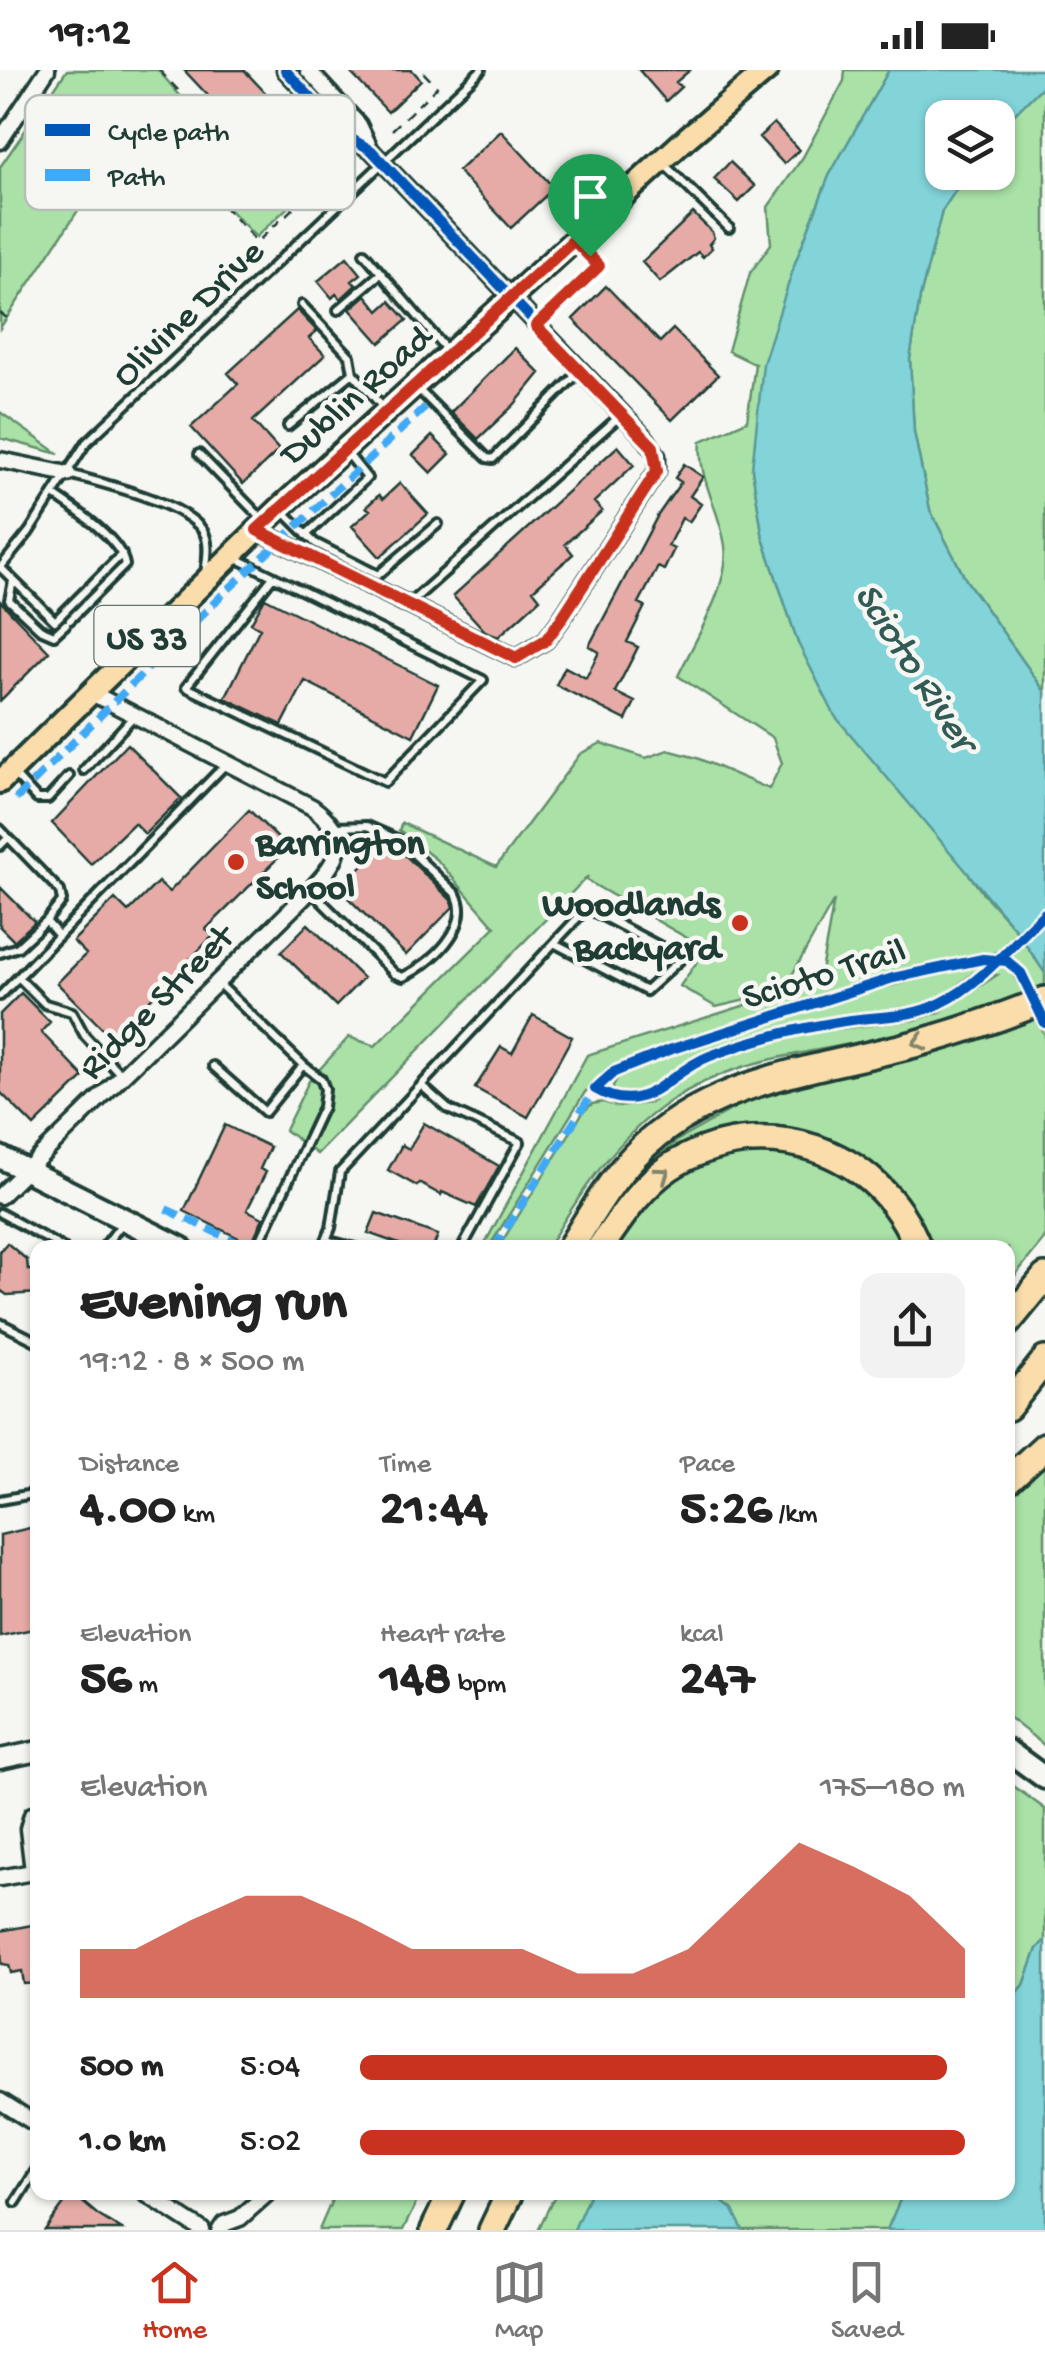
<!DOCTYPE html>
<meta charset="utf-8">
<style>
:root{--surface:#fff;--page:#f2f2f2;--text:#222;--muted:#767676;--line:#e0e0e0;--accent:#c8321e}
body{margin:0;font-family:"Gochi Hand",sans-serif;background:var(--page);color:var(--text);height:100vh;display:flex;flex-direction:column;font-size:38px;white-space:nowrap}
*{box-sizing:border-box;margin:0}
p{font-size:32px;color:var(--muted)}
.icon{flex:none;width:55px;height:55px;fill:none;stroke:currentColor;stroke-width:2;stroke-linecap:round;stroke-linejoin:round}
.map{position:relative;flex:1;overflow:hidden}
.sheet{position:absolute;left:30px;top:1170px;width:985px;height:960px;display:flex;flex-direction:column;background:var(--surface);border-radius:20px;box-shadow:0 2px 8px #0004}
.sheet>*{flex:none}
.buttons{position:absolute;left:925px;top:30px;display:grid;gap:20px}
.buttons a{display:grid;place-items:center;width:90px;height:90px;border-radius:20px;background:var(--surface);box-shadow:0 2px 8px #0004;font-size:50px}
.pin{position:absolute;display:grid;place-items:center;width:85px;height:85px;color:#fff;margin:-102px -42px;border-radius:50% 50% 50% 0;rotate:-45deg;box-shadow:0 0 10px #0007}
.pin .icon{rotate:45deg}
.round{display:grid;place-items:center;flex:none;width:105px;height:105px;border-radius:20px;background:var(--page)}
.headline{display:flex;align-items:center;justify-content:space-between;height:170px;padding:0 50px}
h1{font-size:55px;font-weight:800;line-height:75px}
.metrics{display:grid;grid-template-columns:repeat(3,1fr);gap:15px;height:170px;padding:10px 50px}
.metrics div{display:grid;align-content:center}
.metrics b{font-size:50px;font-weight:800}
.metrics small{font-size:28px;font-weight:400}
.metrics p{font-size:28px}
.chart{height:280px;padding:20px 50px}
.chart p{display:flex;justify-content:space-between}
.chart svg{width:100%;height:180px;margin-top:10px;fill:var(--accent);opacity:.7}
ul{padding:0 50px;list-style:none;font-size:32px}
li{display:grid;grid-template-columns:160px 120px 1fr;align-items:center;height:75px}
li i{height:25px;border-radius:12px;background:var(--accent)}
.status{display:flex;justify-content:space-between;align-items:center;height:70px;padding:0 50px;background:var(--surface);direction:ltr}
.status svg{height:28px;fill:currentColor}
.tabs{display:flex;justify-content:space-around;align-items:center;height:140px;border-top:2px solid var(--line);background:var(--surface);font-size:28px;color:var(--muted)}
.tabs a{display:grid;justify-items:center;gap:5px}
.tabs .selected{color:var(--accent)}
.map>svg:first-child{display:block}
</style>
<div class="status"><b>19:12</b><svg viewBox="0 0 49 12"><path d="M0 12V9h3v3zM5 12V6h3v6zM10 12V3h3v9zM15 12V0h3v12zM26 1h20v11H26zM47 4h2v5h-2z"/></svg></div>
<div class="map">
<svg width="1045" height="2160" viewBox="0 0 1045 2160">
<rect width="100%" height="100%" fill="#f6f6f2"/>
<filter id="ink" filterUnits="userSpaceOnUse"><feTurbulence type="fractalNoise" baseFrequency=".01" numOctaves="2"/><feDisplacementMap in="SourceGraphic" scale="20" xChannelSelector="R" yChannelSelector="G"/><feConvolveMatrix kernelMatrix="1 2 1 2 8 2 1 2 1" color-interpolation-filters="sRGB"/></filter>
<g filter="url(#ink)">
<path fill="#a9e1a6" stroke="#648f6d" stroke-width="2.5" d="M67 0H158L183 29 170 35 152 29 0 258V97Z
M845 0H889L829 106 795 193 752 399 763 468 798 573 982 822 1016 860 1045 903V940L1018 893 996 882 908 899 727 955 614 996 585 1022 489 1177H483L587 985 819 912 834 830 788 912 759 927 716 937 680 916 706 879 586 810 588 806 317 1084 285 1060 309 1011 349 967 375 976 495 857 439 792 399 760 402 753 496 797 580 684 601 673 646 688 668 680 697 688 769 719 782 693 773 668 678 606C694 572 731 513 725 476 720 440 697 408 701 371L747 351 755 294 728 281 750 203 771 174 768 137 803 87 844 11Z
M1045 14V622L966 510 930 440 914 362 910 289 920 227 942 141 967 103 998 102V60Z
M268 90 301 125 256 167 223 133Z
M0 342 59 384 0 368Z
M972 896 1008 897 1026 924C974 945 920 960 865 971 793 986 733 989 669 1032 616 1068 580 1123 548 1177L498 1178 583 1042 592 1034 603 1032 619 1037 650 1033 695 996 804 963 915 950 940 942 997 905 973 903 941 928 927 934C849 946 766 955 694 988 667 1000 646 1037 614 1022L613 1016 618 1007 702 973 870 921Z
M1035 947 1045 965V1168L1008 1214V1178L928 1177 809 1065 647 1107 641 1101 678 1070 743 1033Z
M760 1080C825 1085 878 1116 904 1178H614C660 1116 681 1093 760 1080Z
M1045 1392V1676L1008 1647V1430Z
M1008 1712 1045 1739V1870L1037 1879 1024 1915 1008 1933Z
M335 2123V2122L421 2123 403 2160H319Z
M556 2123H590L574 2160H538Z
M711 2123H903L887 2160H743Z"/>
<path fill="#82d4d9" stroke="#5a9897" stroke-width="2.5" d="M889 0H1045V14L998 60V48H942V102L967 103 942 141 920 227 910 289 914 362 930 440 966 510 1045 622V903L1016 860 835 646 798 573 763 468 752 399 763 294 795 193 829 106Z
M1045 1870V2160H887L903 2123 1008 2122V1933L1024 1915 1037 1879Z
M590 2123H711L733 2140 743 2160H574Z"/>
<path fill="#e6aba6" stroke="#1f3d34" stroke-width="2.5" d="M184 0H244L333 95 301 125Z
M348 0H412L421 10 388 42Z
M639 0H690L676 12 681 17 666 31Z
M774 53 799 80 784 94 759 67Z
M501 61 554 118 511 158 458 101Z
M730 92 755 116 739 132 714 109Z
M693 143 712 162 714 168 709 174 712 178 703 187 698 182 660 212 642 192Z
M347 187 361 204 352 211 356 215 341 229 336 224 332 228 318 211Z
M606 216 660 272 673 259 718 305 672 350 573 249Z
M366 225 379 241 390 231 407 250 380 273 350 239Z
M297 240 317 261 309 268 325 285 253 351 279 380 243 414 191 357 238 314 228 303Z
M515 278 540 303 514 335 478 369 451 342Z
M432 366 450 384 431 403 413 385Z
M618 376 634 395 594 432 602 441 565 474 573 484 533 520 540 529 498 567 485 561 453 526Z
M684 394 703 407 690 426 701 434 689 452 682 448 668 476 674 479 664 500 658 497 639 533 645 536 627 572 638 577 615 622 635 632 626 650 556 615 565 597 586 608 599 582 589 576 658 445 681 412 675 408Z
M400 413 428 444 380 487 352 456 370 440 366 437 379 425 383 429Z
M265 528 438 615 413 666 305 611 282 655 225 628 260 558 251 553Z
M0 531 49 582 0 631Z
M127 674 181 728 145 764 134 753 91 794 52 753Z
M249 740 288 778 206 859 213 866 112 968 57 913 86 884 73 871 115 829 128 842 158 812 169 822Z
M386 772 402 782 451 830 453 837 406 885 339 819Z
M0 817 35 852 14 871 0 857Z
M308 854 363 908 336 936 281 882Z
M21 923 50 952 41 962 84 1007 34 1056 0 1022V944Z
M533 945 572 967 528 1047 475 1018 501 977 512 983Z
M424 1053 499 1096 476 1137 442 1122 441 1125 419 1113 417 1116 388 1100 402 1075 409 1079Z
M225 1055 270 1077 260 1099 266 1102 247 1140 263 1148 251 1174 184 1141Z
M376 1143 438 1165 433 1178H410L368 1163Z
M7 1173 27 1190 28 1200H38V1223L7 1225 0 1220V1181Z
M38 1456V1558L0 1566V1465Z
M32 1855 33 1861 38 1860V1913L24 1914 22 1901 11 1903 9 1895 2 1894 0 1861Z
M72 2123 98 2145 122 2160H45Z"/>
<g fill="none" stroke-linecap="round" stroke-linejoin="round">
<g stroke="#1f3d34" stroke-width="14">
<path id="service" d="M665 95 729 158
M364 183 449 283
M302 235 350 286 353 303
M338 240 381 203
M539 253 599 196 578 175
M417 318 487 388 493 389 579 302
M288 356 353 303 385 340
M199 384 264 451
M69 404C100 413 193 434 205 465 210 477 206 493 205 505
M54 425C75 439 121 469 125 495L70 550
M284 442 315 473 378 505 438 454
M306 465 367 408 348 384
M236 488 483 610 385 712 186 617 272 508
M0 497 55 551 122 484
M0 498 29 462 86 373 481 0
M13 511 9 530 40 559 54 565 66 554
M410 533 621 345
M84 700 133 647
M15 705 37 729H48L69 706
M0 759 60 821 62 831 46 851 59 866
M0 776 8 768
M311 821 395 904 403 907C431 894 473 857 456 824L399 770 367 756 335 757
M0 883 18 877 46 851
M18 907 45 934 72 942 85 966 122 1006
M219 914 303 995 321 1009 325 1019 323 1037 257 1178
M0 926 226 694
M213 996 265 1042 303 995
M421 1015 448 1039 520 1072 462 1178
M0 1143 63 1178
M326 1170 355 1178
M103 1178 124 1151
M323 1178 331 1158 340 1102 554 873 587 838 682 888 646 921 554 873
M0 1253 38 1272
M0 1430 38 1423
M16 2132 38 2097"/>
</g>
<g stroke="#1f3d34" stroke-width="21">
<path id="minor" d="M308 0 359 55 371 80
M0 71 47 0
M0 390 68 404
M257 460 516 588 546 570 560 551 657 401V385L647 370 371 80 347 66 285 0
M0 1126 303 828C335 794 358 771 312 737L90 622
M33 1801 28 1759 32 1745H38
M0 1808 38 1801
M0 2031 38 2055
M143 2122 202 2160
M220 2160 224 2154 240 2148 269 2122"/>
</g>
<g stroke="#1f3d34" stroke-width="25">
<path id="tertiary" d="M0 1689 38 1681"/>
</g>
<g stroke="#1f3d34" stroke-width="28">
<path id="secondary" d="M0 1087 181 1178
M1008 1681 1045 1708"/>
</g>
<g stroke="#1f3d34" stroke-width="28">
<path id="primary" d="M0 712 280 438 688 67 767 0"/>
</g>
<g stroke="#1f3d34" stroke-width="32">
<path id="motorway" d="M570 1178C590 1146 610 1111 636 1084 713 1006 822 1000 922 972 964 960 1005 946 1045 930
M600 1178C620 1149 640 1117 670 1097 760 1039 880 1077 918 1178
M1008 1252 1045 1207
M1008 1337 1045 1290
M1008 1410 1045 1376
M434 2160 452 2122
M492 2160 510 2122"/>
</g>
<path stroke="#1f3d34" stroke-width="2.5" stroke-dasharray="10 8" stroke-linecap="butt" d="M159 0 251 97
M392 60 437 17 421 0
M264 86 217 129 257 172 317 116 331 118 349 101
M0 243 7 248"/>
<use href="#service" stroke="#f6f6f2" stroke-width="6"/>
<use href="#minor" stroke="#f6f6f2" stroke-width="14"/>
<use href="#tertiary" stroke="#f6f6f2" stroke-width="18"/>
<use href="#secondary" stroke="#f6f6f2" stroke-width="20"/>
<use href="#primary" stroke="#faddab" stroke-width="20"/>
<use href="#motorway" stroke="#faddab" stroke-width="25"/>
<path stroke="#3fa9f5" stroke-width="8" stroke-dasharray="15 8" stroke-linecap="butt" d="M16 729 221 526 431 332
M166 1139 249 1178
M494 1178 595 1019 601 1022"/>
<g stroke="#f6f6f2" stroke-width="16">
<path id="cycleway" d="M257 460 516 588 546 570 560 551 657 401V385L647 370 371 80 347 66 285 0
M1045 843C1013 873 981 914 941 933 912 948 876 946 844 951 799 958 752 970 710 986 666 1003 646 1049 595 1019L614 1002 672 979 893 908 983 889 1007 891 1021 903 1045 953"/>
</g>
<use href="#cycleway" stroke="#0057b8" stroke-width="10"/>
</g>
<defs><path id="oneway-chevron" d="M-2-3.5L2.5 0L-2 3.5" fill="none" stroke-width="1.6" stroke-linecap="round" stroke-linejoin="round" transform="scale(2.5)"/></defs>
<g stroke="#82856a">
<use href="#oneway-chevron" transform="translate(919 972) rotate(165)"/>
<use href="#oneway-chevron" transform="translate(663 1104) rotate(-36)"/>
</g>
</g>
<g fill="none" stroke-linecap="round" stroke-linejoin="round" filter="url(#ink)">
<g stroke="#fff" stroke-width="20">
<path id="route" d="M574 170 599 196 536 256 653 377 657 401 560 551 546 570 516 588 257 460Z"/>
</g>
<use href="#route" stroke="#c8321e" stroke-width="12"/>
</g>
<g fill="#c8321e" stroke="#f6f6f2" stroke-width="4">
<circle cx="236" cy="792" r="10"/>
<circle cx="740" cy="853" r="10"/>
</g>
<g text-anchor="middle" stroke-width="9" stroke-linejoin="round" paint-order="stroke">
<rect fill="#f6f6f2" stroke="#60746d" stroke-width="2.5" x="94.5" y="536" width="105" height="60" rx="8"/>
<g font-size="35" font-weight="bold" fill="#1f3d34">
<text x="147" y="578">US 33</text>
</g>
<g font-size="38" fill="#1f3d34" stroke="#f6f6f2">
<text transform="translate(186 241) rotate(-44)" y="13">Olivine Drive</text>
<text transform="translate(354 323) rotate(-42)" y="13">Dublin Road</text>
<text transform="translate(823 901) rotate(-17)" y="13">Scioto Trail</text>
<text transform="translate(154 930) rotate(-45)" y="13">Ridge Street</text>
</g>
<g font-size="38" font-weight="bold" fill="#1f3d34" stroke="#f6f6f2" text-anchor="start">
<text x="256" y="783">Barrington<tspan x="256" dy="44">School</tspan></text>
<text x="720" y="844" text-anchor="end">Woodlands<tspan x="720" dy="44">Backyard</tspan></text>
</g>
<g font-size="40" font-style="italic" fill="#335b55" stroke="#f6f6f2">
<text transform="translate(918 595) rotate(57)" y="14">Scioto River</text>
</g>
</g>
<rect x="25" y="25" width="330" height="115" rx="15" fill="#f6f6f2" stroke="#b6beb9" stroke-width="2.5"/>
<rect x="45" y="54" width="45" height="12" fill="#0057b8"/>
<rect x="45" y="99" width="45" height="12" fill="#3fa9f5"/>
<g font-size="28" fill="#1f3d34">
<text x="108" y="70">Cycle path</text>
<text x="108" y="115">Path</text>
</g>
</svg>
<div class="buttons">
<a><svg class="icon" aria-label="layers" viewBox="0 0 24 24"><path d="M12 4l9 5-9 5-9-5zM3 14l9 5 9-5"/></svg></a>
</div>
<div class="pin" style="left:590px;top:186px;background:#1e9e55"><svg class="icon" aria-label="arrive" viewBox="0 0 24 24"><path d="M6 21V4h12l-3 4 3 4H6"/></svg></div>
<section class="sheet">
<div class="headline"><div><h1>Evening run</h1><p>19:12 · 8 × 500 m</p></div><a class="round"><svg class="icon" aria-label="share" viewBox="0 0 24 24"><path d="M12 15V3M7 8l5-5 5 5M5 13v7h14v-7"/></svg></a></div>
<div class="metrics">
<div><p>Distance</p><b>4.00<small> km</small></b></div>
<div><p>Time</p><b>21:44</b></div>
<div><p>Pace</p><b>5:26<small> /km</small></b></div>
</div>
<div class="metrics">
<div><p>Elevation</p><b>56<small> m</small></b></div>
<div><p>Heart rate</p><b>148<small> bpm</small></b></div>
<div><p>kcal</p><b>247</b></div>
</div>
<div class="chart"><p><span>Elevation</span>175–180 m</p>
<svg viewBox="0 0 160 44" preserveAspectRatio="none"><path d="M0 44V32L10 32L20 25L30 19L40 19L50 25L60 32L70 32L80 32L90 38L100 38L110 32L120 19L130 6L140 12L150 19L160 32V44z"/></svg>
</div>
<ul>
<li><b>500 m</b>5:04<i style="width:97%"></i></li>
<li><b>1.0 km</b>5:02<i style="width:100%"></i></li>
</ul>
</section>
</div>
<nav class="tabs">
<a class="selected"><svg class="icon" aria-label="home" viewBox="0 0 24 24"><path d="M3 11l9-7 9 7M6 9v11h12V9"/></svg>Home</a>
<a><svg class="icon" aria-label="map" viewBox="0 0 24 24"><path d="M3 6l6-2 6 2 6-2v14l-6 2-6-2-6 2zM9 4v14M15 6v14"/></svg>Map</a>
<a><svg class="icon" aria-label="saved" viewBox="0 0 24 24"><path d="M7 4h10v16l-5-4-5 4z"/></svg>Saved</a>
</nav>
